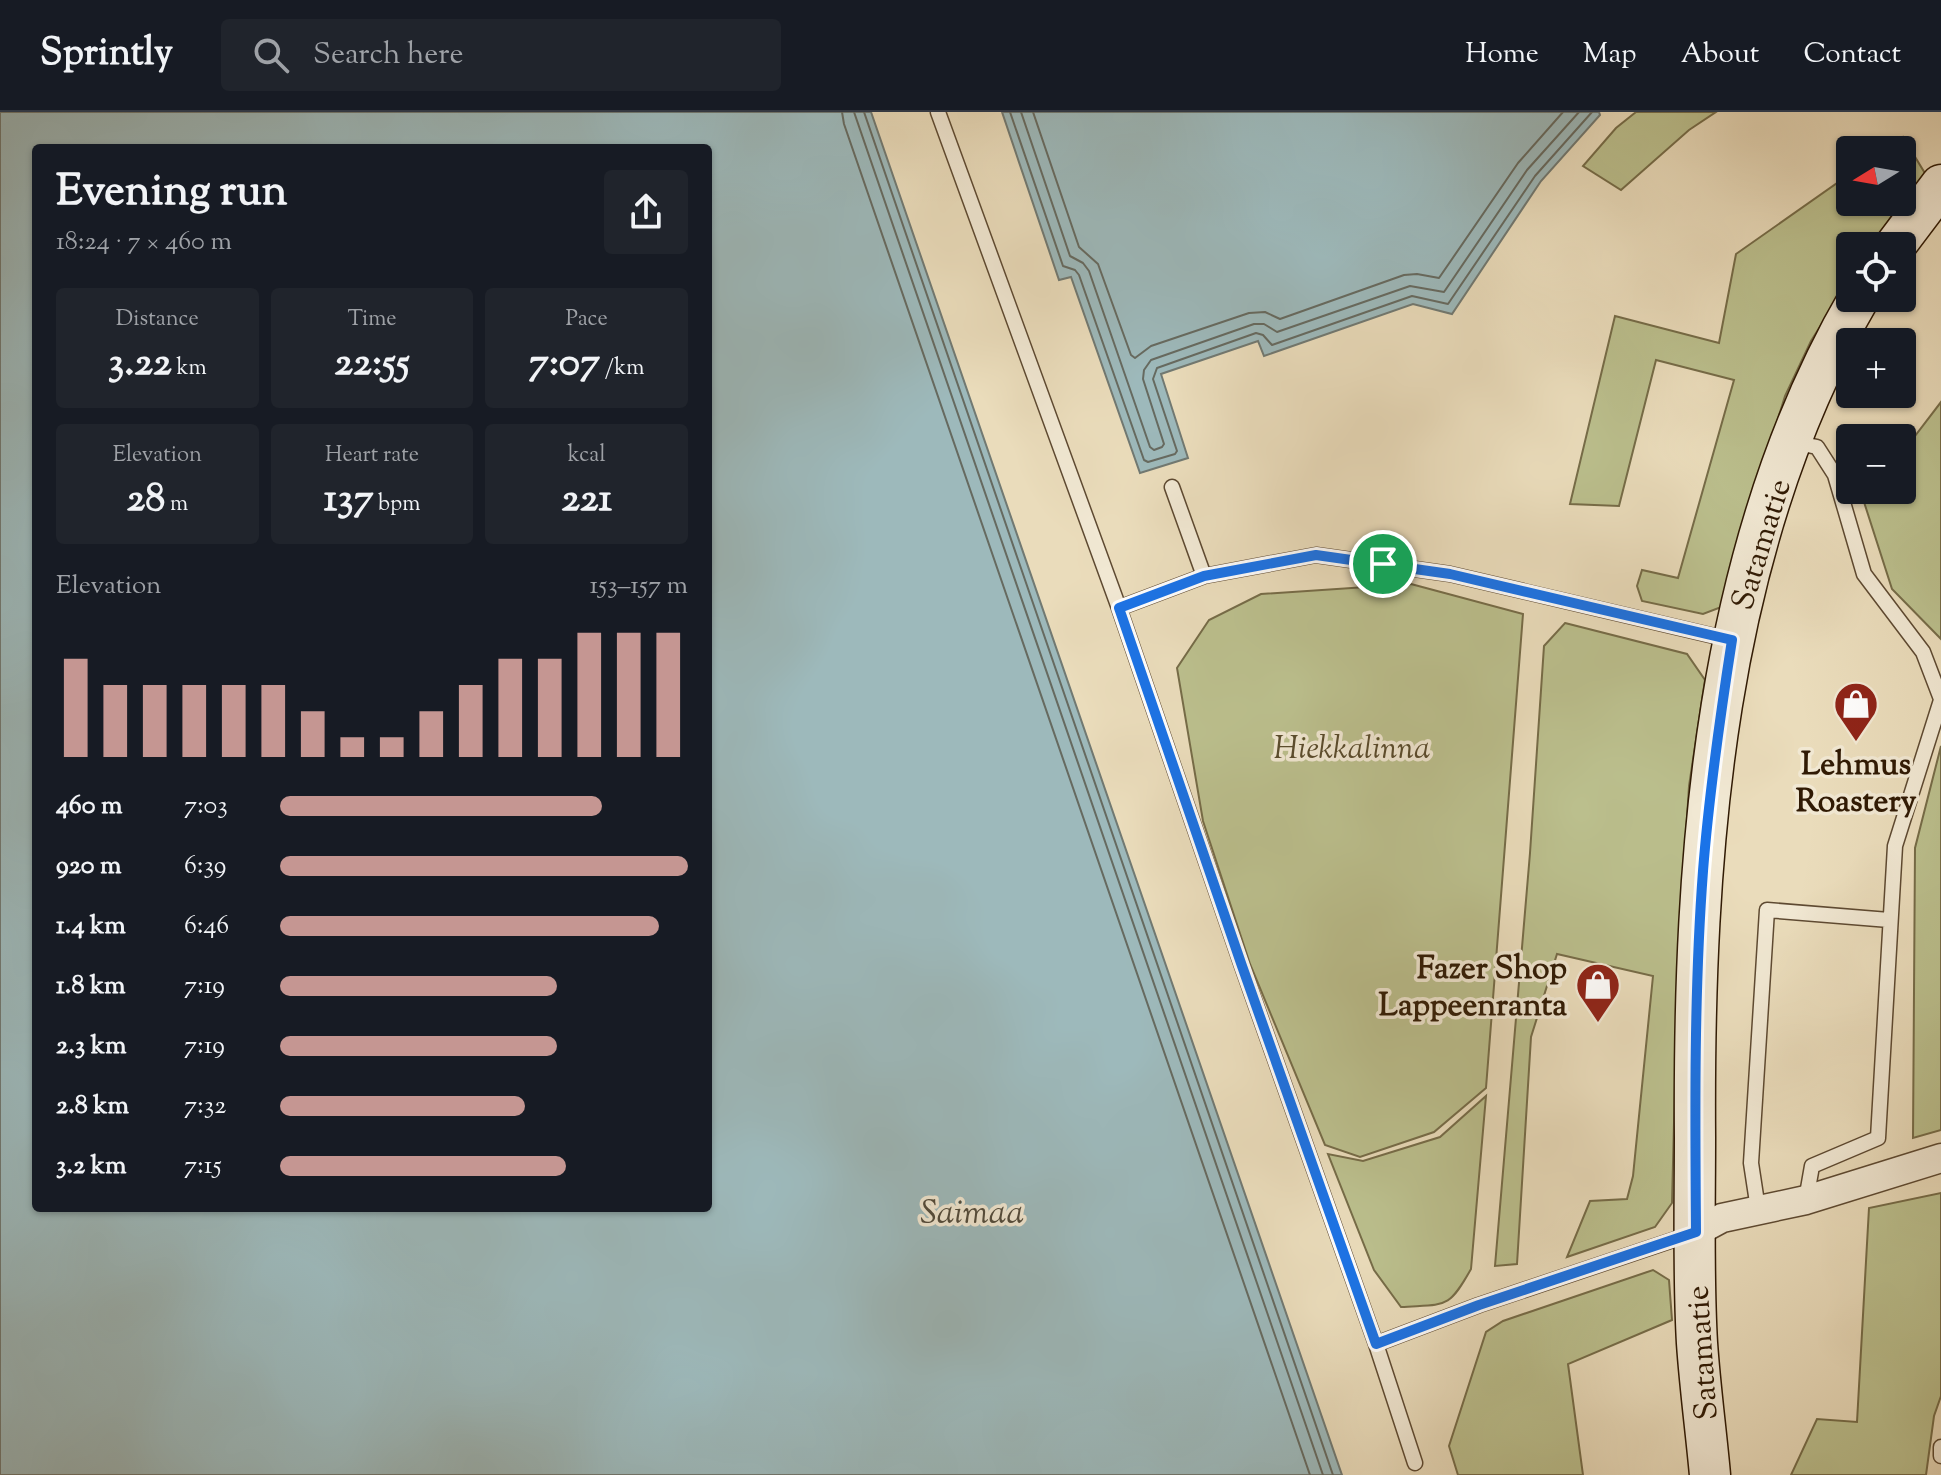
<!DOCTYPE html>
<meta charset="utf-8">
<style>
:root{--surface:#171b24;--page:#20242c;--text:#f1f3f6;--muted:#9ea1a6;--line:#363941;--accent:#c59692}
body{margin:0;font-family:"Sorts Mill Goudy",serif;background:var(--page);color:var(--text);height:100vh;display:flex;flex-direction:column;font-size:30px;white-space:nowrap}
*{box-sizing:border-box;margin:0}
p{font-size:26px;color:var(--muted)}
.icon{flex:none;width:44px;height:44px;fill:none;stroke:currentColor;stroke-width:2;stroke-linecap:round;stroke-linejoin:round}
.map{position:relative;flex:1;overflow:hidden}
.side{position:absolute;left:32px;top:32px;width:680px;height:1068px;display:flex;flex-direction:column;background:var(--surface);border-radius:8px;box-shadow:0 2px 6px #0004}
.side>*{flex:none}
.needle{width:52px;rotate:259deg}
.fabs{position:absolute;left:1836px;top:24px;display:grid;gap:16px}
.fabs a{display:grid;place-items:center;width:80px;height:80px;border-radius:8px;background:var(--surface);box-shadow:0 2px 6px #0004;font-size:40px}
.pin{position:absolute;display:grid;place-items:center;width:68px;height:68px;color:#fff;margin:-34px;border:4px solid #fff;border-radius:50%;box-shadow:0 2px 8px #0007}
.round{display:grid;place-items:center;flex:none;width:84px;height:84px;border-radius:8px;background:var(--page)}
.head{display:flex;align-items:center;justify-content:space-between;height:136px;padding:0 24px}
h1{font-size:44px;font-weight:700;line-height:60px}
.figures{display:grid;grid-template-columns:repeat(3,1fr);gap:12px;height:136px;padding:8px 24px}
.figures div{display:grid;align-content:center;border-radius:8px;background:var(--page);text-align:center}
.figures b{font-size:40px;font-weight:700}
.figures small{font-size:22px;font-weight:400}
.figures p{font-size:22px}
.chart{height:224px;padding:16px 24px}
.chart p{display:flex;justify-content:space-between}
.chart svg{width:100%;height:144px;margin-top:8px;stroke:var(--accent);stroke-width:6}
ul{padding:0 24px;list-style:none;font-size:26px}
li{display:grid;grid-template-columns:128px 96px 1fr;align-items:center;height:60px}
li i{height:20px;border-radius:10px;background:var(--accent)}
header{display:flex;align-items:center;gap:48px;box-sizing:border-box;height:112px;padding:0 40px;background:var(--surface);border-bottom:2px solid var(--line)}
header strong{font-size:38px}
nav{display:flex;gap:44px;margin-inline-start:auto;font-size:28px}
.search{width:560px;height:72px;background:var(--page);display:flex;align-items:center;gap:20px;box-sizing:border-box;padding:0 28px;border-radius:8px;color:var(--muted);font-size:30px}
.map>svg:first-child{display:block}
</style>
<header>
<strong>Sprintly</strong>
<div class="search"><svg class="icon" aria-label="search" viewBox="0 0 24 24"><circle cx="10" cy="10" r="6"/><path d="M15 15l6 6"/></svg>Search here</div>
<nav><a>Home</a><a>Map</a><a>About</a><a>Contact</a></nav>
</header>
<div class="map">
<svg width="1941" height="1363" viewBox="0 0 1941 1363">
<rect width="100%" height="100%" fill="#eadcbb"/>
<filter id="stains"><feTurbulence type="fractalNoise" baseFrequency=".0025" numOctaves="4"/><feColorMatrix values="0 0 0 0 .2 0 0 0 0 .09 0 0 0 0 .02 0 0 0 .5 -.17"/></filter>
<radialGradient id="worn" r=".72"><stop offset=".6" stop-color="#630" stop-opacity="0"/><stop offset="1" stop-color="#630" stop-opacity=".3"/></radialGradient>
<path fill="#bbbf8d" stroke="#766c48" stroke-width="2" d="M1636 0H1716L1689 18 1621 78 1583 54 1616 16Z
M1903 25 1926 63 1893 102 1872 134H1850V167L1811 229 1785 284 1748 403 1724 494 1703 502 1642 489 1637 474 1642 458 1678 466 1734 268 1656 248 1619 394 1570 392 1615 204 1719 231 1736 142 1850 62V90H1902V38H1884Z
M1941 290V527L1892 477 1864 390 1874 378H1902V341Z
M1411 472 1523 502 1486 976 1434 1020 1360 1045 1325 1033 1250 852 1203 709 1177 556 1209 508 1261 482Z
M1565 511 1687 542 1705 568 1689 674 1678 850 1672 1091 1655 1115 1567 1145 1590 1089 1627 1087 1633 1064 1653 864 1557 842 1531 925 1517 1152 1495 1154 1530 741 1544 534Z
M1941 634V1018L1913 1026 1915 736Z
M1486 984 1471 1157C1448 1198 1446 1192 1401 1195L1374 1158 1328 1042 1363 1049 1440 1025Z
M1941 1081V1284L1934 1304 1926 1363H1791L1817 1307 1857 1310 1869 1096Z
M1653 1158 1669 1168 1672 1208 1568 1252 1583 1363H1458L1449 1334 1486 1220 1503 1209Z"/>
<path fill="#9db9bb" stroke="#717972" stroke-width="2" fill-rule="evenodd" d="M0 0H871L1342 1363H0ZM36 36H708V1096H36Z
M1002 0H1599L1600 3 1541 69 1452 202 1413 192 1264 244 1258 229 1161 262 1188 346 1140 361 1071 165 1059 168Z"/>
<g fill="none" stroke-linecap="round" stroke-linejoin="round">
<path stroke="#666a60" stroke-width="2" d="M842 0 844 12 1310 1363
M854 0 1323 1363
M864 0 1333 1363
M1010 0 1063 154 1075 158 1079 163 1144 348 1148 350 1175 342 1177 339 1153 267 1157 256 1256 221 1263 223 1272 233 1412 184 1448 192 1535 64 1592 0
M1021 0 1070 144 1083 151 1089 159 1150 335 1154 338 1162 335 1164 332 1143 267 1144 258 1151 248 1254 212H1264L1277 220 1410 174 1444 180 1527 58 1579 0
M1033 0 1079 135 1098 152 1131 243 1135 246 1151 234 1249 201 1265 200 1280 207 1404 163 1417 162 1439 166 1518 51 1563 0"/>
<g stroke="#5e4a32" stroke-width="17">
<path id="lane" d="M938 0 1119 496
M1793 330 1817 335 1835 363 1864 462 1923 540 1941 587
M1172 375 1204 464
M1806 1088 1812 1054 1878 1026 1895 734 1941 588
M1758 1097 1751 1051 1767 798 1889 808
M1691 1122 1479 1193 1376 1232 1242 854 1119 496 1204 464 1316 443 1450 462 1731 528
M1376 1232 1415 1351
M1941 1335V1344"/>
</g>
<g stroke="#5e4a32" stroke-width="31">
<path id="street" d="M1696 1120 1722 1106 1806 1088 1941 1046"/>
</g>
<g stroke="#301a04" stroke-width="43">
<path id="secondary" d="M1895 134 1941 73
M1710 1363C1706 1319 1700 1275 1697 1231 1693 1162 1695 1093 1695 1025 1693 744 1714 434 1859 186"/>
</g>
<use href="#lane" stroke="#f1e8d3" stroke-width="14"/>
<use href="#street" stroke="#f1e8d3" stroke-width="28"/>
<use href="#secondary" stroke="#f1e8d3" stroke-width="40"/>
</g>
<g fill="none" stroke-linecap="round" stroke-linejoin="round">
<g stroke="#fff" stroke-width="16">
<path id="route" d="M1316 443 1450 462 1732 528C1720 605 1709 682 1703 759 1694 879 1695 1000 1696 1120L1479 1193 1376 1232 1242 854 1119 496 1204 464Z"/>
</g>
<use href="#route" stroke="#1a73e8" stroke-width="10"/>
</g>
<defs>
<g id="shop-pin" transform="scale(2.3)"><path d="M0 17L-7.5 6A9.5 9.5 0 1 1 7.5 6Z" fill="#8f2418" stroke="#f1e8d3"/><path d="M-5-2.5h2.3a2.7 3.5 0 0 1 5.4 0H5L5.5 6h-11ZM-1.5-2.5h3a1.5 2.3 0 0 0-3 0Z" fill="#fff"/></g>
</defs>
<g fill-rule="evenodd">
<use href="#shop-pin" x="1856" y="592"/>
<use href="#shop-pin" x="1598" y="873"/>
</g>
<g text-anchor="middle" stroke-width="7" stroke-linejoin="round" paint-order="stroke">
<g font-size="32" fill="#301a04" stroke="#f1e8d3">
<text transform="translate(1760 432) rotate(-73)" y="11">Satamatie</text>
<text transform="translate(1701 1241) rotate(-94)" y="11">Satamatie</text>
</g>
<g font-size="32" font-style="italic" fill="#5a4c2d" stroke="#f1e8d3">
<text x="1352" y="646">Hiekkalinna</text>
</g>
<g font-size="32" font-weight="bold" fill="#301a04" stroke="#f1e8d3">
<text x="1856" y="662">Lehmus<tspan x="1856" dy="37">Roastery</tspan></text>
<text x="1567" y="866" text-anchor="end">Fazer Shop<tspan x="1567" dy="37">Lappeenranta</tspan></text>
</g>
<g font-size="34" font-style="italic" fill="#514a3b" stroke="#f1e8d3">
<text x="972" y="1111">Saimaa</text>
</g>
</g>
<rect width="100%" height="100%" filter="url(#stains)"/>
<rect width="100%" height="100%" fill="url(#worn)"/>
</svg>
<div class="fabs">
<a><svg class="needle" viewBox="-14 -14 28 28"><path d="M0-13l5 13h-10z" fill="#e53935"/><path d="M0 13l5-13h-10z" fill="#9ea1a6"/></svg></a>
<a><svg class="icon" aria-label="locate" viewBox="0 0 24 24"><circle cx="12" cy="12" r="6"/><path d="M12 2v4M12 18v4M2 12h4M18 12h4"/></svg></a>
<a>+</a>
<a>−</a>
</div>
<div class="pin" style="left:1383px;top:452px;background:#1e9e55"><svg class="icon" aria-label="arrive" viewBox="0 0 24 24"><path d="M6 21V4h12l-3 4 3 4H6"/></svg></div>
<section class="side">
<div class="head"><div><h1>Evening run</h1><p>18:24 · 7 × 460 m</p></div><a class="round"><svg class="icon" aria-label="share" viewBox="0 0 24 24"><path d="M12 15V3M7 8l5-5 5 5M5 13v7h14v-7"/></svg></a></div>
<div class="figures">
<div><p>Distance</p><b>3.22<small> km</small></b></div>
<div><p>Time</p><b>22:55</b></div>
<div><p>Pace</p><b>7:07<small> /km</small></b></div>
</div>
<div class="figures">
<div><p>Elevation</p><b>28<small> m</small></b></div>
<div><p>Heart rate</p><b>137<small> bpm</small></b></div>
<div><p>kcal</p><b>221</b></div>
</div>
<div class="chart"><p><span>Elevation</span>153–157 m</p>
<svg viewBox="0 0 160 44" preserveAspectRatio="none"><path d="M5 44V14M15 44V22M25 44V22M35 44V22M45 44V22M55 44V22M65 44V30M75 44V38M85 44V38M95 44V30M105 44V22M115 44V14M125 44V14M135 44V6M145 44V6M155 44V6"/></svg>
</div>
<ul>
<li><b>460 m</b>7:03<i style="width:79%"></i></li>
<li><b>920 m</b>6:39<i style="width:100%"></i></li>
<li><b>1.4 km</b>6:46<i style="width:93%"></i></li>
<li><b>1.8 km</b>7:19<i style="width:68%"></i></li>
<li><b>2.3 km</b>7:19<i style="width:68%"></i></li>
<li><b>2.8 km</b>7:32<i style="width:60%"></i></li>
<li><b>3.2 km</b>7:15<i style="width:70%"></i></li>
</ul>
</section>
</div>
